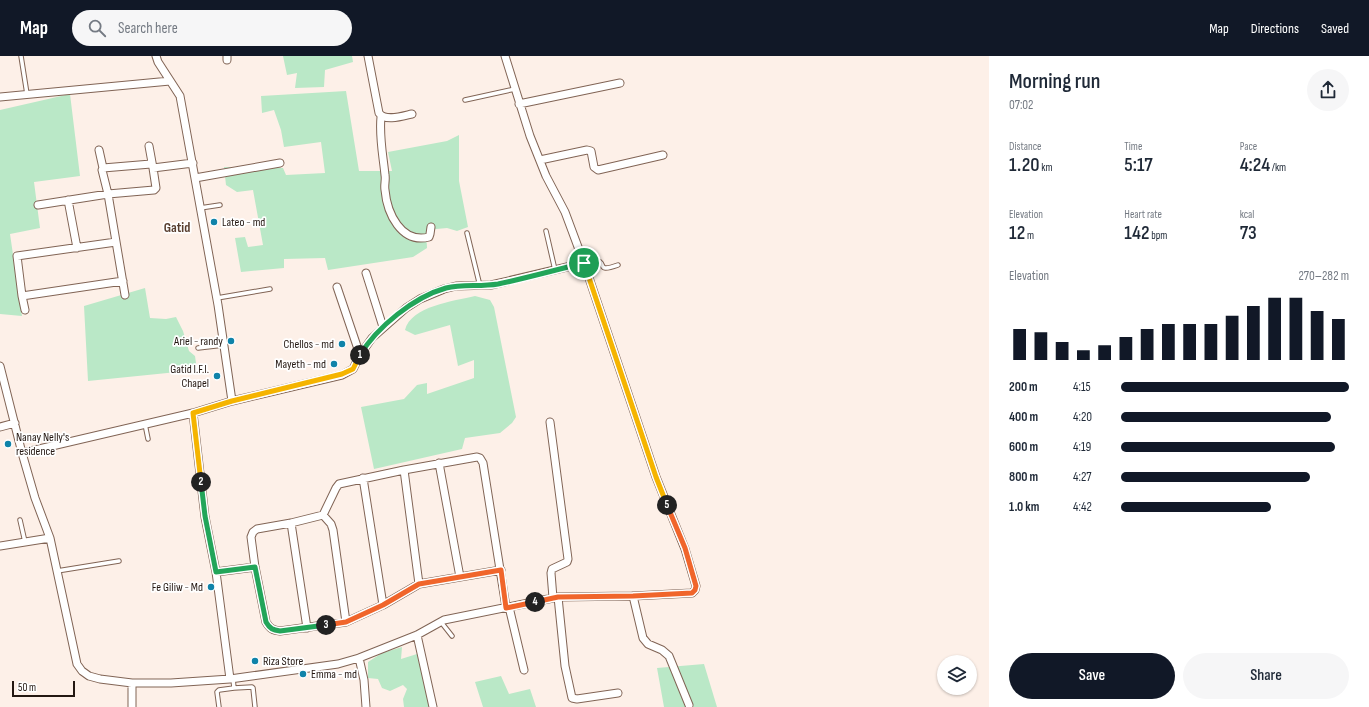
<!DOCTYPE html>
<meta charset="utf-8">
<style>
:root{--surface:#fff;--page:#f6f6f7;--text:#1f2937;--muted:#747a83;--accent:#111827}
body{margin:0;font-family:"Sofia Sans Condensed",sans-serif;background:var(--page);color:var(--text);height:100vh;display:flex;flex-direction:column;font-size:15px;white-space:nowrap}
*{box-sizing:border-box;margin:0}
p{font-size:13px;color:var(--muted)}
.icon{flex:none;width:22px;height:22px;fill:none;stroke:currentColor;stroke-width:2;stroke-linecap:round;stroke-linejoin:round}
.map{position:relative;flex:1;overflow:hidden}
.drawer{display:flex;flex-direction:column;background:var(--surface);width:380px}
.drawer>*{flex:none}
.fabs{position:absolute;left:937px;top:599px;display:grid;gap:8px}
.fabs a{display:grid;place-items:center;width:40px;height:40px;border-radius:50%;background:var(--surface);box-shadow:0 1px 3px #0004;font-size:20px}
.scale{position:absolute;left:12px;bottom:10px;width:63px;box-sizing:border-box;padding-left:4px;border:2px solid #231711;border-top:0;font-size:11px;line-height:14px;white-space:nowrap;color:#231711;-webkit-text-stroke:3px #fff;paint-order:stroke}
.pin{position:absolute;display:grid;place-items:center;width:34px;height:34px;color:#fff;margin:-17px;border:2px solid #fff;border-radius:50%;box-shadow:0 1px 4px #0007}
.km{position:absolute;width:20px;height:20px;margin:-10px;border-radius:50%;background:#222;color:#fff;font-size:11px;line-height:20px;text-align:center}
.round{display:grid;place-items:center;flex:none;width:42px;height:42px;border-radius:21px;background:var(--page)}
.summary{display:flex;align-items:center;justify-content:space-between;height:68px;padding:0 20px}
h1{font-size:22px;font-weight:600;line-height:30px}
.stats{display:grid;grid-template-columns:repeat(3,1fr);gap:6px;height:68px;padding:4px 20px}
.stats div{display:grid;align-content:center}
.stats b{font-size:20px;font-weight:600}
.stats small{font-size:11px;font-weight:400}
.stats p{font-size:11px}
.chart{height:112px;padding:8px 20px}
.chart p{display:flex;justify-content:space-between}
.chart svg{width:100%;height:72px;margin-top:4px;stroke:var(--accent);stroke-width:6}
.action{display:flex;gap:8px;margin-top:auto;padding:8px 20px}
.action a{flex:1;height:46px;border-radius:24px;background:var(--accent);color:#fff;font-size:16px;font-weight:600;line-height:46px;text-align:center}
.action a+a{background:var(--page);color:var(--text)}
ul{padding:0 20px;list-style:none;font-size:13px}
li{display:grid;grid-template-columns:64px 48px 1fr;align-items:center;height:30px}
li i{height:10px;border-radius:5px;background:var(--accent)}
header{display:flex;align-items:center;gap:24px;box-sizing:border-box;height:56px;padding:0 20px;background:var(--accent);color:#fff}
header strong{font-size:19px}
nav{display:flex;gap:22px;margin-inline-start:auto;font-size:14px}
.search{width:280px;height:36px;background:var(--page);display:flex;align-items:center;gap:10px;box-sizing:border-box;padding:0 14px;border-radius:22px;color:var(--muted);font-size:15px}
main{display:flex;flex:1;min-height:0}
.map>svg:first-child{display:block}
</style>
<header>
<strong>Map</strong>
<div class="search"><svg class="icon" aria-label="search" viewBox="0 0 24 24"><circle cx="10" cy="10" r="6"/><path d="M15 15l6 6"/></svg>Search here</div>
<nav><a>Map</a><a>Directions</a><a>Saved</a></nav>
</header>
<main>
<div class="map">
<svg width="989" height="651" viewBox="0 0 989 651">
<rect width="100%" height="100%" fill="#fdf0e8"/>
<path fill="#bae8c7" d="M283 0H352L353 6 325 14 324 31 295 32 297 17 287 19Z
M346 35 359 115H392L388 96 447 85 459 79V125L468 171 457 175 447 172 426 174 427 192 413 201 328 214 325 202 284 203V212L241 216 235 182 245 181 248 191 263 189 253 134 237 136 226 129 224 111 283 112 286 119 325 117 321 86 284 91 281 74 274 54 262 57 261 40Z
M70 38 80 120 34 126 40 172 10 178 22 260 0 258V54Z
M145 232 150 262 166 263 176 261 183 275 189 295 195 300 197 314 88 325 84 250Z
M475 240 490 244 494 251 516 361 512 367 500 377 465 382 462 393 374 413 361 351 404 343 417 329 427 327V338L474 322V304L458 310 450 269 415 279 405 274C411 250 454 245 475 240Z
M402 591 401 603 417 598 428 642 437 651H404L403 643 407 633 403 629 390 635 382 632 378 623 368 622V606L382 597Z
M704 608 717 651H664L657 612Z
M501 620 509 638 530 633 536 651H483L475 626Z"/>
<g fill="none" stroke-linecap="round" stroke-linejoin="round">
<g stroke="#816455" stroke-width="5.5">
<path id="service" d="M21 0 27 38
M465 44 515 33
M200 152 220 149
M546 175 555 214
M467 177 480 230
M583 204C587 204 593 203 596 204 608 207 595 217 618 209
M217 242 270 233
M198 292 224 289
M145 368 148 383
M20 464 25 486
M57 515 119 505
M441 566 452 580
M234 632 252 631 253 632 255 651
M219 651 217 636 219 634 234 632 233 623"/>
</g>
<g stroke="#816455" stroke-width="9">
<path id="minor" d="M156 0 158 6 180 40 218 249 232 345
M227 0V4
M368 0 379 57C385 66 403 60 412 58
M0 41 170 25
M519 48 620 27
M381 61C379 81 383 99 385 119 386 124 384 129 385 134 387 157 401 188 429 181L430 178 431 171
M149 90 153 112
M99 94 103 112
M540 104 587 94 591 95 594 111 598 114 663 99
M195 122 280 107
M68 144 77 192
M38 149 108 138 154 134 156 132 153 112 193 107
M116 186 17 200 22 240 123 225
M366 217 383 271
M337 231 360 299
M125 239 108 138 102 114 103 112 151 108
M22 240 25 254
M0 310 22 397 35 442 50 482 77 608 82 615 89 620 100 623 132 627H171L230 623 338 608 359 602 417 579 444 564 558 541 633 540 692 537 695 534 696 530 685 493 656 421 584 207 565 156 546 120 530 80 505 0
M193 357 205 461 216 516 230 623
M550 366 568 503 567 506 552 513 551 517 553 542
M0 371 15 367
M22 397 193 357 232 345 342 319 353 313 360 299 372 282 406 252 420 243 444 233 456 230 491 229 584 207
M439 407 460 521
M404 414 419 528
M363 422 383 549
M323 459 331 468 333 474 346 566
M291 467 307 572
M0 490 50 482
M501 514 419 528 383 549 346 566 280 575C273 574 270 573 266 566L255 511 251 481 253 476 257 473 291 467 323 459 336 432 339 428 404 414 477 401 480 402 483 407 506 551
M216 516 255 511
M633 540 643 582 648 588 662 594 669 600 689 649
M558 541 565 610 572 642 577 643 618 637
M509 551 524 614
M417 579 433 651
M359 602 364 624 366 651
M132 627V651"/>
</g>
<use href="#service" stroke="#fff" stroke-width="3.5"/>
<use href="#minor" stroke="#fff" stroke-width="7"/>
</g>
<g fill="none" stroke-linecap="round" stroke-linejoin="round">
<g stroke="#fff" stroke-width="8">
<path id="split-1" d="M360 299C377 271 414 241 446 232 463 228 480 231 498 228 527 222 555 214 584 207"/>
</g>
<g stroke="#fff" stroke-width="8">
<path id="split-2" d="M201 426 193 357 232 345 342 318 353 313 360 299"/>
</g>
<g stroke="#fff" stroke-width="8">
<path id="split-3" d="M201 426 205 460 216 516 255 511 266 566C270 573 273 574 280 575L326 569"/>
</g>
<g stroke="#fff" stroke-width="8">
<path id="split-4" d="M326 569 346 566 383 549 419 528 501 514 506 552 535 546"/>
</g>
<g stroke="#fff" stroke-width="8">
<path id="split-5" d="M535 546 558 541 633 540 692 537 695 534 696 530 685 492 667 449"/>
</g>
<g stroke="#fff" stroke-width="8">
<path id="split-6" d="M584 207 656 421 667 449"/>
</g>
<use href="#split-1" stroke="#22a559" stroke-width="5"/>
<use href="#split-2" stroke="#f5b400" stroke-width="5"/>
<use href="#split-3" stroke="#22a559" stroke-width="5"/>
<use href="#split-4" stroke="#f0652b" stroke-width="5"/>
<use href="#split-5" stroke="#f0652b" stroke-width="5"/>
<use href="#split-6" stroke="#f5b400" stroke-width="5"/>
</g>
<g fill="#0f83a9" stroke="#fff" stroke-width="1.5">
<circle cx="214" cy="166" r="4"/>
<circle cx="231" cy="285" r="4"/>
<circle cx="342" cy="288" r="4"/>
<circle cx="334" cy="308" r="4"/>
<circle cx="217" cy="320" r="4"/>
<circle cx="8" cy="388" r="4"/>
<circle cx="211" cy="531" r="4"/>
<circle cx="255" cy="605" r="4"/>
<circle cx="303" cy="618" r="4"/>
</g>
<g text-anchor="middle" stroke-width="3.5" stroke-linejoin="round" paint-order="stroke">
<g font-size="12" fill="#231711" stroke="#fff" text-anchor="end">
<text x="222" y="170" text-anchor="start">Lateo - md</text>
<text x="223" y="289">Ariel - randy</text>
<text x="334" y="292">Chellos - md</text>
<text x="326" y="312">Mayeth - md</text>
<text x="209" y="317">Gatid I.F.I.<tspan x="209" dy="14">Chapel</tspan></text>
<text x="16" y="385" text-anchor="start">Nanay Nelly's<tspan x="16" dy="14">residence</tspan></text>
<text x="203" y="535">Fe Giliw - Md</text>
<text x="263" y="609" text-anchor="start">Riza Store</text>
<text x="311" y="622" text-anchor="start">Emma - md</text>
</g>
<g font-size="14" font-weight="bold" fill="#593f30" stroke="#fff">
<text x="177" y="176">Gatid</text>
</g>
</g>
</svg>
<div class="fabs">
<a><svg class="icon" aria-label="layers" viewBox="0 0 24 24"><path d="M12 4l9 5-9 5-9-5zM3 14l9 5 9-5"/></svg></a>
</div>
<div class="scale">50 m</div>
<div class="pin" style="left:584px;top:207px;background:#1e9e55"><svg class="icon" aria-label="arrive" viewBox="0 0 24 24"><path d="M6 21V4h12l-3 4 3 4H6"/></svg></div>
<b class="km" style="left:360px;top:299px">1</b>
<b class="km" style="left:201px;top:426px">2</b>
<b class="km" style="left:326px;top:569px">3</b>
<b class="km" style="left:535px;top:546px">4</b>
<b class="km" style="left:667px;top:449px">5</b>
</div>
<section class="drawer">
<div class="summary"><div><h1>Morning run</h1><p>07:02</p></div><a class="round"><svg class="icon" aria-label="share" viewBox="0 0 24 24"><path d="M12 15V3M7 8l5-5 5 5M5 13v7h14v-7"/></svg></a></div>
<div class="stats">
<div><p>Distance</p><b>1.20<small> km</small></b></div>
<div><p>Time</p><b>5:17</b></div>
<div><p>Pace</p><b>4:24<small> /km</small></b></div>
</div>
<div class="stats">
<div><p>Elevation</p><b>12<small> m</small></b></div>
<div><p>Heart rate</p><b>142<small> bpm</small></b></div>
<div><p>kcal</p><b>73</b></div>
</div>
<div class="chart"><p><span>Elevation</span>270–282 m</p>
<svg viewBox="0 0 160 44" preserveAspectRatio="none"><path d="M5 44V25M15 44V27M25 44V33M35 44V38M45 44V35M55 44V30M65 44V25M75 44V22M85 44V22M95 44V22M105 44V17M115 44V11M125 44V6M135 44V6M145 44V14M155 44V19"/></svg>
</div>
<ul>
<li><b>200 m</b>4:15<i style="width:100%"></i></li>
<li><b>400 m</b>4:20<i style="width:92%"></i></li>
<li><b>600 m</b>4:19<i style="width:94%"></i></li>
<li><b>800 m</b>4:27<i style="width:83%"></i></li>
<li><b>1.0 km</b>4:42<i style="width:66%"></i></li>
</ul>
<div class="action"><a>Save</a><a>Share</a></div>
</section>
</main>
